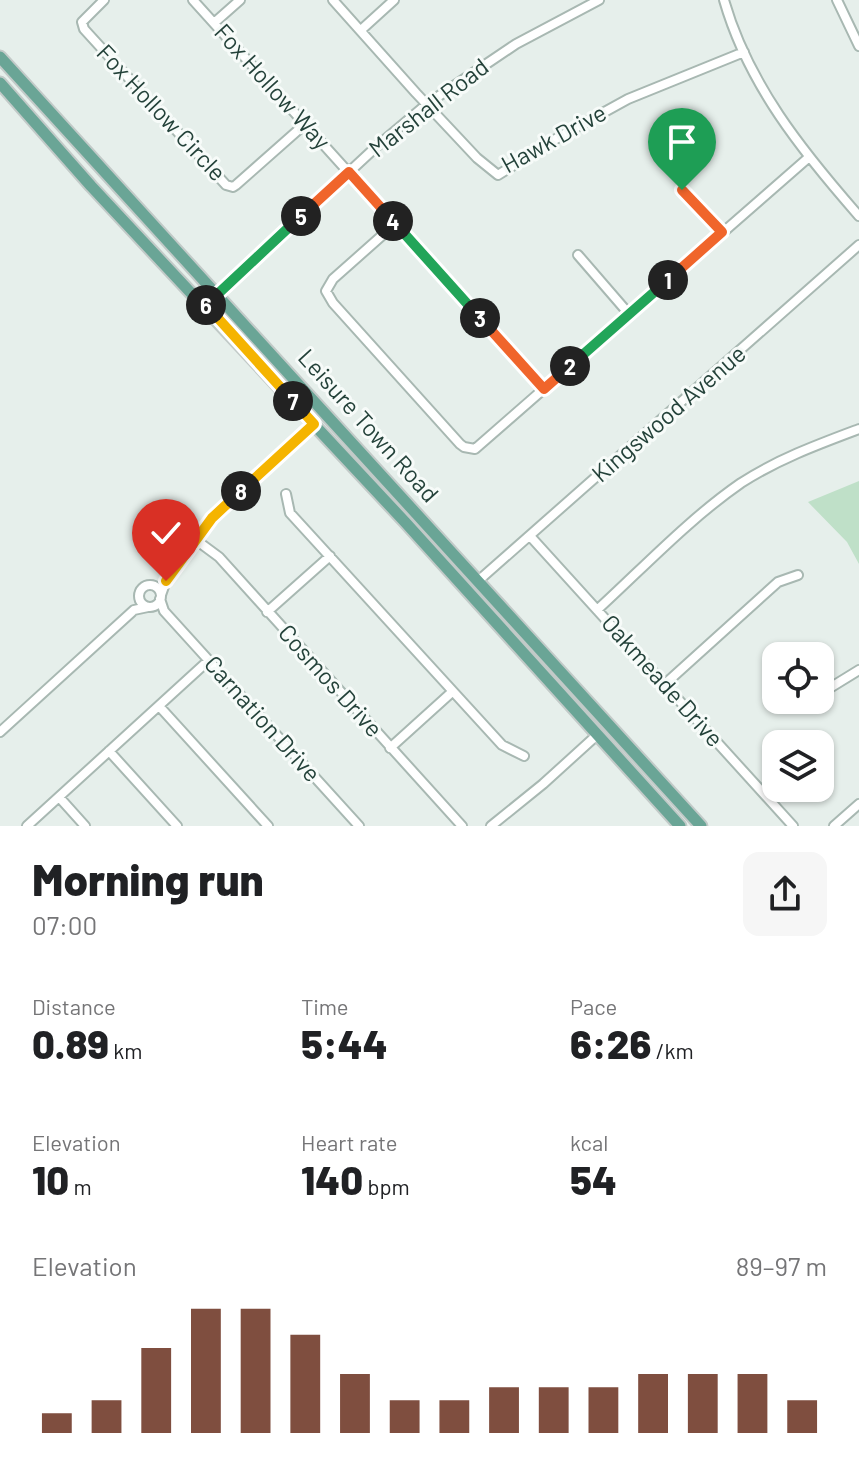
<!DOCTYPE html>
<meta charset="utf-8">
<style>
:root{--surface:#fff;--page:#f6f6f6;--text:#202124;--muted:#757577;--accent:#7f4e3f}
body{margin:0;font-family:Barlow,sans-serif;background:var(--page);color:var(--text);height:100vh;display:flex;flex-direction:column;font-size:30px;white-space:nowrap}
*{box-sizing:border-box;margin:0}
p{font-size:26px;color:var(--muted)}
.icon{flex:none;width:44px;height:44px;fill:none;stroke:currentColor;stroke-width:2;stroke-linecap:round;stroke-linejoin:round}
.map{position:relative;height:826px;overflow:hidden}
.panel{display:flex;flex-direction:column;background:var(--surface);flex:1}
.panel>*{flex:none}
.fabs{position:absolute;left:762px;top:642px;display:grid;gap:16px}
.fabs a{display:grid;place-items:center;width:72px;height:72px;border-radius:16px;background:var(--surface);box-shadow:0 2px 6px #0004;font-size:40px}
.pin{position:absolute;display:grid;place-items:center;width:68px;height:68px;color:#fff;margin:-82px -34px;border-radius:50% 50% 50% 0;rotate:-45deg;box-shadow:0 0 8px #0007}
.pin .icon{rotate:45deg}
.km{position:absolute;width:40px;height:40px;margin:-20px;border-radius:50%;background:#222;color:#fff;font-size:22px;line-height:40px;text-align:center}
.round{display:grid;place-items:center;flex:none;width:84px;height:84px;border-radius:16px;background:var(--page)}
.headline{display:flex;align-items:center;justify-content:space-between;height:136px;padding:0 32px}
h1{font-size:44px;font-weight:800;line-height:60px}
.stats{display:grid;grid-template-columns:repeat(3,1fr);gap:12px;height:136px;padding:8px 32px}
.stats div{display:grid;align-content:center}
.stats b{font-size:40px;font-weight:800}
.stats small{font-size:22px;font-weight:400}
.stats p{font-size:22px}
.chart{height:224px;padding:16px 32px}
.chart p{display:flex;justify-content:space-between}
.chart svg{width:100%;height:144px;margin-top:8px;stroke:var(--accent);stroke-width:6}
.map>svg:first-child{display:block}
</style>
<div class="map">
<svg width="859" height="826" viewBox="0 0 859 826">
<rect width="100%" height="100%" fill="#e6efeb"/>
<path fill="#bfe0c8" d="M859 481V564L847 542 808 502Z"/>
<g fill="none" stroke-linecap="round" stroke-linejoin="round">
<g stroke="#a8b8b2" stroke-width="12">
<path id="minor" d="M104 0 82 22 84 29 226 185 233 187 236 185 305 124
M193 0 544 389
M333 0 416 93 477 158 498 175 559 137 628 99 744 52
M724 0C748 84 802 151 859 216
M837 0 859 46
M214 23 240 0
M361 30 394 0
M682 190 722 232
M395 224 333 279 326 291 333 303 460 444 464 447 475 449 808 158
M578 255 629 314
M205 306 376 147 427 104 516 44 599 0
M286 494 290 513 502 745 524 756
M530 536 793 826
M196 540 219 557 462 826
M478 581 859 245
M139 596a11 11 0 1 1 22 0a11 11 0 1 1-22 0Z
M161 595 166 581 212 518 314 424
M160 599 164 611 359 826
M597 610C644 567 689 519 741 483 778 459 819 444 859 429
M267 612 330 556
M665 684 778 582 798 575
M820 694 859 670
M159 706 268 826
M0 732 134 610 148 607
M390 748 452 692
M109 751 177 826
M59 797 85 826
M27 826 209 660
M491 826 543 784 597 735
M834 826 859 804"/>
</g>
<g stroke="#c2cac8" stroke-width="15">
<path id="major" d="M0 57 701 826
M0 83 91 186 405 522 680 826"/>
</g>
<use href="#minor" stroke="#fff" stroke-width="8"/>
<use href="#major" stroke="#6aa596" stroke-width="11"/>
</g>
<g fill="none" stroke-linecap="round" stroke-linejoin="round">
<g stroke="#fff" stroke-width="16">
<path id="split-1" d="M668 280 722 232 682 190"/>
</g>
<g stroke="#fff" stroke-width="16">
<path id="split-2" d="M570 366 668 280"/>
</g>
<g stroke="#fff" stroke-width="16">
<path id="split-3" d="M480 318 544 389 570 366"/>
</g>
<g stroke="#fff" stroke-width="16">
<path id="split-4" d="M393 221 480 318"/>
</g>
<g stroke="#fff" stroke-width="16">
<path id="split-5" d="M301 216 349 172 393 221"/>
</g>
<g stroke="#fff" stroke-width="16">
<path id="split-6" d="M206 305 301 216"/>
</g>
<g stroke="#fff" stroke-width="16">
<path id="split-7" d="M206 305 293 401"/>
</g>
<g stroke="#fff" stroke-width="16">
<path id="split-8" d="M241 491 314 424 293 401"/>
</g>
<g stroke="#fff" stroke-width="16">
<path id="split-9" d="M166 581 212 518 241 491"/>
</g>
<use href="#split-1" stroke="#f0652b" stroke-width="10"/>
<use href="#split-2" stroke="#22a559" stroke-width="10"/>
<use href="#split-3" stroke="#f0652b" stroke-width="10"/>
<use href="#split-4" stroke="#22a559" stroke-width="10"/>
<use href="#split-5" stroke="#f0652b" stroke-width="10"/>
<use href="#split-6" stroke="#22a559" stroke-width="10"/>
<use href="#split-7" stroke="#f5b400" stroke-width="10"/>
<use href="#split-8" stroke="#f5b400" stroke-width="10"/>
<use href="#split-9" stroke="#f5b400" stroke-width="10"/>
</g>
<g text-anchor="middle" stroke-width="6" stroke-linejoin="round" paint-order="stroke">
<g font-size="24" fill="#24423a" stroke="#f7fbf9">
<text transform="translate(272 87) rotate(48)" y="8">Fox Hollow Way</text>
<text transform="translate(429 108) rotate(-38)" y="8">Marshall Road</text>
<text transform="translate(161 113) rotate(47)" y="8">Fox Hollow Circle</text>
<text transform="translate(554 139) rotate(-29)" y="8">Hawk Drive</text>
<text transform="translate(669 414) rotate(-41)" y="8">Kingswood Avenue</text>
<text transform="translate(368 426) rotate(48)" y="8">Leisure Town Road</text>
<text transform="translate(330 681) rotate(48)" y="8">Cosmos Drive</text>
<text transform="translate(662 681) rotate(48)" y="8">Oakmeade Drive</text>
<text transform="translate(262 719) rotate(48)" y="8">Carnation Drive</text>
</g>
</g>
</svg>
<div class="fabs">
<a><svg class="icon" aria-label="locate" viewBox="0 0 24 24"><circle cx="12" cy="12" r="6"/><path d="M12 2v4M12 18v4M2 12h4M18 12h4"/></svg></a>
<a><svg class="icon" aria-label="layers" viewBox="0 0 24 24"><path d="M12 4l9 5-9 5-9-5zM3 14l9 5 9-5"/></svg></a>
</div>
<div class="pin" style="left:682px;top:190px;background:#1e9e55"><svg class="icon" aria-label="arrive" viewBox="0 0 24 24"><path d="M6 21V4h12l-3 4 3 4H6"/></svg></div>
<div class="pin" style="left:166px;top:581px;background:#d93025"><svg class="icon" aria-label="check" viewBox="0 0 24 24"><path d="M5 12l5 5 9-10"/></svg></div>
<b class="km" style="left:668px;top:280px">1</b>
<b class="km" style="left:570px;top:366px">2</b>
<b class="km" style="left:480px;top:318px">3</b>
<b class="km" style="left:393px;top:221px">4</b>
<b class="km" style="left:301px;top:216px">5</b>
<b class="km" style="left:206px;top:305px">6</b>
<b class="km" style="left:293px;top:401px">7</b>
<b class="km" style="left:241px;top:491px">8</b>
</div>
<section class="panel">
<div class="headline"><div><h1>Morning run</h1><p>07:00</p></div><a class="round"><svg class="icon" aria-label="share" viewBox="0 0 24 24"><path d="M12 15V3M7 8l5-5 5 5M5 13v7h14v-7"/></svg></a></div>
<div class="stats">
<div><p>Distance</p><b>0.89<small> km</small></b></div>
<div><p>Time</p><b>5:44</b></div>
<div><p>Pace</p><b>6:26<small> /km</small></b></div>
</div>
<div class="stats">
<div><p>Elevation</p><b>10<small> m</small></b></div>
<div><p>Heart rate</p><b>140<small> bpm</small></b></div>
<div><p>kcal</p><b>54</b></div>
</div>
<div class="chart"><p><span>Elevation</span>89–97 m</p>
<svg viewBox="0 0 160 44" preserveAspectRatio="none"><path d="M5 44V38M15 44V34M25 44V18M35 44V6M45 44V6M55 44V14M65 44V26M75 44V34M85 44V34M95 44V30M105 44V30M115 44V30M125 44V26M135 44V26M145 44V26M155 44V34"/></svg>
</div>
</section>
